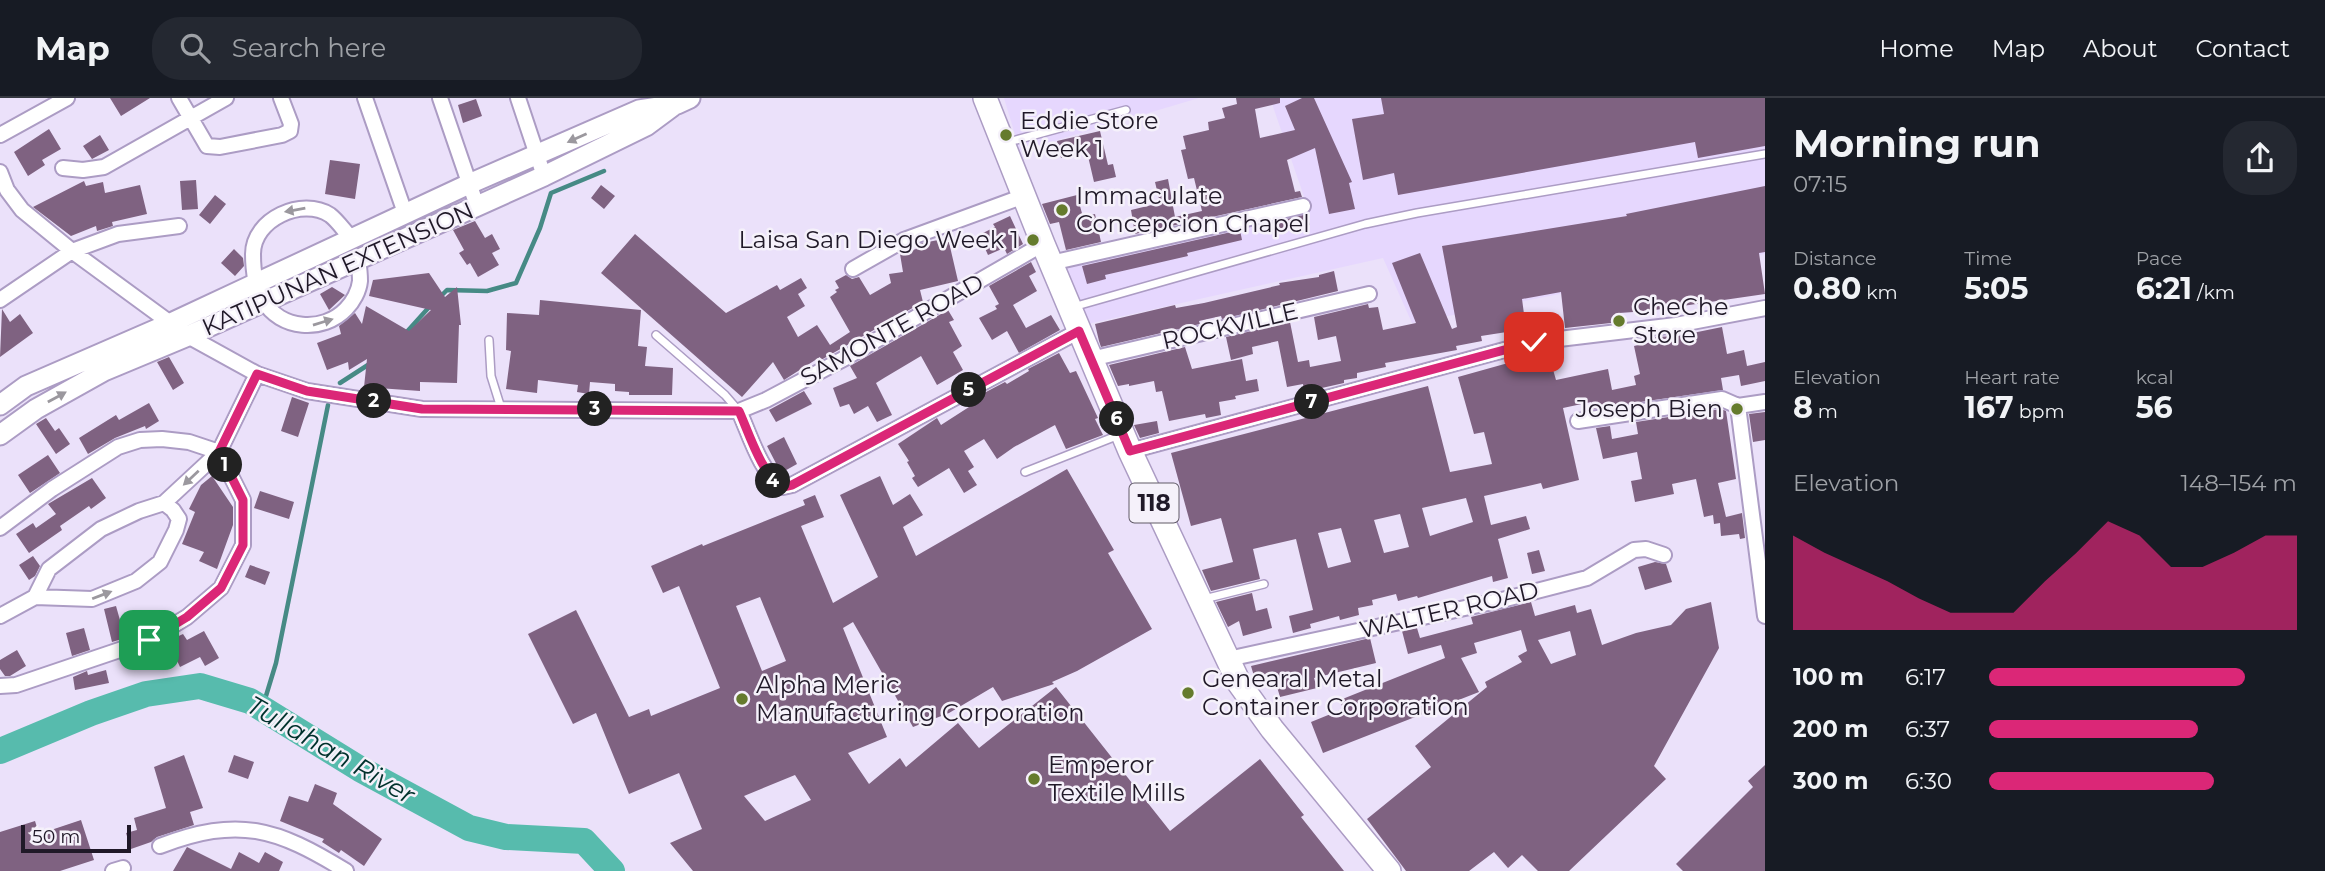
<!DOCTYPE html>
<meta charset="utf-8">
<style>
:root{--surface:#171b24;--page:#242831;--text:#f1f3f6;--muted:#9ea1a6;--line:#363941;--accent:#db2777}
body{margin:0;font-family:Montserrat,sans-serif;background:var(--page);color:var(--text);height:100vh;display:flex;flex-direction:column;font-size:26px;white-space:nowrap}
*{box-sizing:border-box;margin:0}
p{font-size:23px;color:var(--muted)}
.icon{flex:none;width:38px;height:38px;fill:none;stroke:currentColor;stroke-width:2;stroke-linecap:round;stroke-linejoin:round}
.map{position:relative;flex:1;overflow:hidden}
.details{display:flex;flex-direction:column;background:var(--surface);width:560px}
.details>*{flex:none}
.scale{position:absolute;left:21px;bottom:18px;width:110px;box-sizing:border-box;padding-left:7px;border:4px solid #201928;border-top:0;font-size:19px;line-height:24px;white-space:nowrap;color:#201928;-webkit-text-stroke:5px #f5f1fa;paint-order:stroke}
.pin{position:absolute;display:grid;place-items:center;width:60px;height:60px;color:#fff;margin:-30px;border-radius:14px;box-shadow:0 4px 10px #0006}
.km{position:absolute;width:35px;height:35px;margin:-18px;border-radius:50%;background:#222;color:#fff;font-size:19px;line-height:35px;text-align:center}
.round{display:grid;place-items:center;flex:none;width:74px;height:74px;border-radius:28px;background:var(--page)}
.headline{display:flex;align-items:center;justify-content:space-between;height:119px;padding:0 28px}
h1{font-size:38px;font-weight:700;line-height:52px}
.stats{display:grid;grid-template-columns:repeat(3,1fr);gap:10px;height:119px;padding:7px 28px}
.stats div{display:grid;align-content:center}
.stats b{font-size:30px;font-weight:700}
.stats small{font-size:19px;font-weight:400}
.stats p{font-size:19px}
.chart{height:196px;padding:14px 28px}
.chart p{display:flex;justify-content:space-between}
.chart svg{width:100%;height:126px;margin-top:7px;fill:var(--accent);opacity:.7}
ul{padding:0 28px;list-style:none;font-size:23px}
li{display:grid;grid-template-columns:112px 84px 1fr;align-items:center;height:52px}
li i{height:18px;border-radius:9px;background:var(--accent)}
header{display:flex;align-items:center;gap:42px;box-sizing:border-box;height:98px;padding:0 35px;background:var(--surface);border-bottom:2px solid var(--line)}
header strong{font-size:33px}
nav{display:flex;gap:38px;margin-inline-start:auto;font-size:24px}
.search{width:490px;height:63px;background:var(--page);display:flex;align-items:center;gap:18px;box-sizing:border-box;padding:0 24px;border-radius:28px;color:var(--muted);font-size:26px}
main{display:flex;flex:1;min-height:0}
.map>svg:first-child{display:block}
</style>
<header>
<strong>Map</strong>
<div class="search"><svg class="icon" aria-label="search" viewBox="0 0 24 24"><circle cx="10" cy="10" r="6"/><path d="M15 15l6 6"/></svg>Search here</div>
<nav><a>Home</a><a>Map</a><a>About</a><a>Contact</a></nav>
</header>
<main>
<div class="map">
<svg width="1765" height="773" viewBox="0 0 1765 773">
<rect width="100%" height="100%" fill="#ebe1fa"/>
<path fill="#e6d7fe" d="M1004 0H1199L1020 53Z
M1270 0H1765V156L1412 225 1383 160 1083 227 1059 169 1309 113Z"/>
<g fill="none" stroke-linecap="round" stroke-linejoin="round">
<path stroke="#468a85" stroke-width="4.5" d="M440 199 447 192 487 193 516 185 540 130 551 95 604 73
M404 237 431 207
M340 285 371 265
M262 611 276 565 328 307"/>
<path stroke="#57bbad" stroke-width="26" d="M0 653 91 615 146 596 200 588 250 603 360 671 469 730 506 739 584 743 612 773"/>
</g>
<path fill="#7f6281" fill-rule="evenodd" d="M110 0H150L121 18Z
M1236 0H1280V5L1255 11 1260 40 1295 32 1285 8 1302 0H1314L1352 84 1349 85 1355 111 1329 116 1315 50 1287 62 1295 94 1300 93 1302 99 1135 136 1131 112 1160 105 1155 84 1168 81 1175 119 1202 113 1194 80 1188 81 1181 52 1186 51 1183 38 1209 32 1208 24 1225 20 1222 10 1237 6Z
M1381 0H1765V48L1698 60 1695 44 1398 97 1394 75 1363 82 1352 21 1384 16Z
M476 1 482 18 463 25 458 7Z
M49 31 61 51 42 62 45 67 28 78 14 54Z
M1100 33 1108 67 1113 66 1116 79 1094 84 1087 54 1061 60 1057 43Z
M100 37 109 52 92 61 83 48Z
M330 62 360 66 355 101 325 96Z
M196 82 198 111 182 112 180 83Z
M84 83 86 88 103 84 105 95 140 87 147 116 112 124 113 128 97 133 96 128 71 138 33 109Z
M601 87 615 98 604 111 591 100Z
M1765 88V154L1759 155 1765 196 1648 213 1619 215 1620 224 1565 230 1561 194 1522 201 1526 231 1481 238 1482 243 1456 248 1457 252 1385 265 1386 269 1357 275V280L1344 282V285L1304 294 1303 286 1287 289 1278 243 1252 249 1253 256 1231 262 1226 239 1290 224 1298 264 1309 262 1310 269 1341 263 1336 238 1318 242 1314 219 1368 206 1369 210 1378 209 1383 232 1416 225 1392 165 1420 155 1452 231 1457 229 1442 148 1627 118 1626 116Z
M215 97 226 106 210 126 199 117Z
M1077 97 1083 119 1095 116 1101 144 1066 152 1059 124 1050 126 1042 106Z
M1307 116 1310 127 1269 136 1266 126Z
M1010 118 1023 146 1007 156 1004 150 988 157 979 137 995 129 993 126Z
M475 123 485 140 492 136 500 151 492 155 499 167 478 179 470 165 467 167 459 155 464 152 453 132Z
M1240 132 1242 142 1187 155 1188 158 1105 177 1106 181 1087 186 1082 168Z
M635 136 726 215 777 187 780 192 801 180 807 190 798 196 805 208 787 219 798 239 817 227 830 247 850 234 830 199 837 194 835 192 839 190 835 183 846 177 852 181 859 179 870 197 891 185 889 176 903 174 900 156 916 151 915 148 923 145 948 140 958 183 920 192 923 204 821 262 820 259 784 282 773 264 742 299 601 175Z
M234 151 243 160 244 168 235 178 221 165Z
M1031 164 1036 174 1029 178 1037 193 1013 207 1026 230 1051 217 1060 232 1019 255 1007 233 992 242 979 220 997 211 995 208 999 206 989 188Z
M1334 173 1338 193 1222 221 1221 218 1199 223 1200 226 1101 249 1099 243 1095 226 1175 207 1176 210 1204 205 1280 187 1279 185 1319 179V177Z
M429 175 445 199 457 189 461 227H459L457 285 420 284V293L364 289 367 261 349 272 348 264 327 272 317 245 341 236 339 228 355 215 362 226 366 208 409 233 431 212 369 198 373 182Z
M332 189 345 197 329 212 320 196Z
M540 202 641 212 638 248 647 249 645 268 673 270 672 297H629V294L615 293V286L590 284 589 296 577 294 578 287 538 282 537 295 506 291 511 253 506 252 507 215 539 217Z
M2 211 10 224 20 216 33 235 0 259Z
M948 212 954 222 949 224 962 248 953 254 963 272 937 287 921 258 884 280 876 285 892 317 877 324 868 308 854 316 849 306 840 309 833 290 857 280 850 268Z
M1722 229 1727 256 1744 252 1747 268 1765 264V283L1741 288 1739 277 1721 280 1723 292 1592 311 1591 304 1563 310 1579 382 1543 391 1541 385 1484 398 1491 427 1526 418 1530 431 1498 441 1508 480 1493 484 1492 478 1418 500 1417 498 1398 503 1396 496 1372 502 1373 507 1358 510 1359 517 1340 522 1339 518 1310 526 1311 530 1293 535 1289 518 1313 512 1296 441 1253 451 1260 481 1211 493 1202 472 1233 464 1221 420 1191 428 1171 355 1428 288 1450 374 1492 366 1484 334 1474 336 1458 279 1548 254 1556 282 1608 271 1612 292 1636 287 1634 278 1640 276 1634 248 1656 243 1655 239 1678 238ZM1466 400 1473 424 1430 438 1422 410ZM1400 416 1409 449 1384 455 1374 422ZM1341 430 1351 464 1328 470 1318 435Z
M1185 249 1192 271 1242 261 1246 283 1257 281 1259 293 1235 298 1236 301 1219 304 1221 317 1206 320 1205 316 1169 323 1162 293 1156 294 1154 283 1129 288V286L1118 288 1109 267Z
M1059 255 1070 275 1076 273 1098 320 1095 321 1103 337 1066 351 1055 327 1014 349 997 361 984 341 964 353 974 369 968 373 977 387 964 395 949 370 918 389 912 380 915 378 907 364 909 363 898 346 937 320 941 327 969 309 967 304 1005 284 1007 286 1029 273 1028 271Z
M169 259 184 285 173 292 157 264Z
M804 293 812 306 776 324 769 312Z
M292 299 309 305 298 339 281 333Z
M149 305 159 323 146 331 145 328 115 340 88 356 79 340 116 317 119 322Z
M1721 311 1726 313 1736 381 1718 385 1726 419 1742 415 1745 440 1740 441 1739 436 1721 438 1720 425 1714 426 1713 417 1704 419 1696 381 1672 386 1674 396 1635 404 1631 383 1642 381 1637 354 1603 361 1596 330 1610 328 1612 341 1638 336 1636 324Z
M1765 314V342L1753 344 1749 316Z
M46 320 55 333 59 330 70 346 56 356 36 326Z
M1157 323 1159 335 1140 340 1134 327Z
M784 339 797 366 781 375 767 348Z
M48 357 60 375 30 395 18 377Z
M1067 371 1114 452 1108 455 1152 531 1077 573 1052 584 1054 586 1002 603 993 589 949 615 913 629 853 524 843 530 887 639 848 655 869 686 900 660 906 669 958 625 979 650 1056 589 1170 733 1260 661 1304 717 1301 719 1344 773H693L670 745 702 731 679 675 629 696 596 615 573 626 528 536 576 512 629 619 649 611 651 618 720 590 679 488 663 495 651 468 702 446 703 448 805 407 803 402 815 397 824 419 801 428 833 505 878 479 840 397 880 378 893 407 910 396 923 417 903 429 916 458ZM760 499 786 563 762 573 736 508ZM795 677 811 702 765 723 744 698Z
M212 378 233 409V427L217 471 199 463 204 454 182 446 195 414 189 411 201 387Z
M92 380 106 400 91 411 89 408 60 428 62 432 29 455 16 436 33 425 36 430 56 416 48 406Z
M260 393 294 404 289 421 254 410Z
M1539 452 1545 473 1532 476 1527 455Z
M33 458 40 468 35 478 29 482 19 467Z
M1655 464 1666 466 1672 484 1645 492 1638 469Z
M250 467 270 474 265 487 245 479Z
M1252 495 1256 513 1267 510 1272 530 1243 538 1239 523 1228 529 1216 504Z
M1531 504 1535 518 1575 507 1577 515 1591 511 1602 547 1636 535 1671 527 1686 511 1711 504 1719 550 1654 668 1666 681 1569 773H1538L1522 757 1508 770 1494 754 1469 773H1406L1367 721 1431 669 1415 648 1487 589 1485 584 1522 564 1518 558 1527 553 1521 532 1474 545 1477 555 1461 560 1479 594 1323 655 1311 624 1343 611 1340 602 1445 560 1441 547 1408 556 1402 533 1417 530 1420 540 1473 526 1471 519ZM1570 533 1576 557 1551 566 1538 542Z
M116 508 125 540 112 544 104 511Z
M84 530 90 552 72 558 66 535Z
M204 533 219 560 205 568 200 559 180 569 168 543 183 536 187 542Z
M1370 540 1376 565 1314 580 1317 590 1280 599 1275 582 1257 586 1256 585 1251 568Z
M17 552 26 568 10 578H5L0 571V562Z
M106 572 109 585 75 592 73 579 87 573 88 577Z
M184 657 203 710 190 714 194 727 157 739 151 744 131 751 126 735 137 732 134 720 166 710 154 669Z
M234 657 254 664 248 681 228 674Z
M1765 667V773H1683L1676 766 1753 689 1748 683Z
M315 686 337 695 333 706 382 741 364 768 341 752 339 755 322 744 324 741 280 723 289 698 308 704Z
M81 722 94 762 60 773H0V734L35 723 39 736Z
M187 749 231 771 239 754 259 765 265 754 283 764 279 773H173Z"/>
<g fill="none" stroke-linecap="round" stroke-linejoin="round">
<g stroke="#ac9cc4" stroke-width="10">
<path id="service" d="M1005 45 1126 12
M1073 209 1365 126 1417 115 1765 56
M656 237 725 297 738 312
M489 242 491 278 501 310
M1025 374 1119 337
M1204 501 1264 486"/>
</g>
<g stroke="#ac9cc4" stroke-width="18">
<path id="minor" d="M179 0 207 48 220 49 282 37 290 33 291 26 281 0
M365 0 405 115
M440 0 477 108
M518 0 544 78
M0 37 67 0
M63 70 83 72 104 69 226 0
M0 74 7 92 22 112 72 153 188 238 257 276 307 293 422 311 739 313 766 302 847 259 1043 146
M352 141C345 134 338 123 330 117 302 99 253 121 253 156 253 171 255 189 263 202 280 232 323 235 346 211 353 204 359 193 360 183 360 176 359 168 358 162
M1051 165 1303 108
M853 171 904 142 1024 98
M0 202 72 153 118 136 179 128
M1091 261 1369 196
M1738 308 1765 518
M739 313C749 335 762 378 783 389L792 387 1079 233
M1578 323 1722 301 1738 308 1765 304
M1130 353 1534 244 1676 227 1765 210
M0 430 52 391 118 349 140 342 162 341 189 344 219 354 243 402V447L221 490 187 519 149 542 16 587 0 588
M35 499 49 471 101 431 139 413 164 405 219 354 257 276
M0 518 35 499 92 501 136 483 160 464 176 432 179 421 173 412 164 405
M1228 561 1502 502 1587 480 1634 452 1646 451 1664 457
M160 748C239 718 276 730 346 773
M113 773 123 770"/>
</g>
<g stroke="#ac9cc4" stroke-width="23">
<path id="secondary" d="M0 307 26 288 171 225 469 86 639 12 677 6 690 0
M0 337 36 311 104 273 188 238 544 78 646 28 673 8"/>
</g>
<g stroke="#ac9cc4" stroke-width="26">
<path id="primary" d="M985 0 1043 146 1130 353 1239 585 1272 631 1389 773"/>
</g>
<use href="#service" stroke="#fff" stroke-width="7"/>
<use href="#minor" stroke="#fff" stroke-width="14"/>
<use href="#secondary" stroke="#fff" stroke-width="19"/>
<use href="#primary" stroke="#fff" stroke-width="23"/>
</g>
<defs><path id="oneway-solid" d="M-6-.8H1V-3.2L6.5 0L1 3.2V.8H-6Z" transform="scale(1.75)"/></defs>
<g fill="#9b989e">
<use href="#oneway-solid" transform="translate(577 40) rotate(156)"/>
<use href="#oneway-solid" transform="translate(295 112) rotate(170)"/>
<use href="#oneway-solid" transform="translate(323 224) rotate(-17)"/>
<use href="#oneway-solid" transform="translate(57 299) rotate(-29)"/>
<use href="#oneway-solid" transform="translate(191 380) rotate(137)"/>
<use href="#oneway-solid" transform="translate(102 497) rotate(-21)"/>
</g>
<g fill="none" stroke-linecap="round" stroke-linejoin="round">
<g stroke="#fff" stroke-width="14">
<path id="route" d="M149 542 187 519 221 490 243 447V402L219 354 257 276 307 293 422 311 739 313C749 335 762 378 783 389L792 387 1079 233 1130 353 1534 244"/>
</g>
<use href="#route" stroke="#db2777" stroke-width="9"/>
</g>
<g fill="#657b2d" stroke="#f5f1fa" stroke-width="2.5">
<circle cx="1006" cy="37" r="7"/>
<circle cx="1062" cy="112" r="7"/>
<circle cx="1033" cy="142" r="7"/>
<circle cx="1619" cy="223" r="7"/>
<circle cx="1737" cy="311" r="7"/>
<circle cx="1188" cy="595" r="7"/>
<circle cx="742" cy="601" r="7"/>
<circle cx="1034" cy="681" r="7"/>
</g>
<g text-anchor="middle" stroke-width="5" stroke-linejoin="round" paint-order="stroke">
<rect fill="#f5f1fa" stroke="#605a67" stroke-width="2" x="1129.5" y="385.5" width="49" height="39" rx="5"/>
<g font-size="23" font-weight="bold" fill="#201928">
<text x="1154" y="413">118</text>
</g>
<g font-size="24" fill="#201928" stroke="#f5f1fa" text-anchor="start">
<text x="1020" y="31">Eddie Store<tspan x="1020" dy="28">Week 1</tspan></text>
<text x="1076" y="106">Immaculate<tspan x="1076" dy="28">Concepcion Chapel</tspan></text>
<text x="1019" y="150" text-anchor="end">Laisa San Diego Week 1</text>
<text x="1633" y="217">CheChe<tspan x="1633" dy="28">Store</tspan></text>
<text x="1723" y="319" text-anchor="end">Joseph Bien</text>
<text x="1202" y="589">Genearal Metal<tspan x="1202" dy="28">Container Corporation</tspan></text>
<text x="756" y="595">Alpha Meric<tspan x="756" dy="28">Manufacturing Corporation</tspan></text>
<text x="1048" y="675">Emperor<tspan x="1048" dy="28">Textile Mills</tspan></text>
</g>
<g font-size="24" fill="#201928" stroke="#f5f1fa">
<text transform="translate(338 171) rotate(-24)" y="8">KATIPUNAN EXTENSION</text>
<text transform="translate(1230 228) rotate(-13)" y="8">ROCKVILLE</text>
<text transform="translate(892 232) rotate(-29)" y="8">SAMONTE ROAD</text>
<text transform="translate(1449 512) rotate(-13)" y="8">WALTER ROAD</text>
</g>
<g font-size="26" font-style="italic" fill="#00312c" stroke="#f5f1fa">
<text transform="translate(331 652) rotate(30)" y="9">Tullahan River</text>
</g>
</g>
</svg>
<div class="scale">50 m</div>
<div class="pin" style="left:149px;top:542px;background:#1e9e55"><svg class="icon" aria-label="arrive" viewBox="0 0 24 24"><path d="M6 21V4h12l-3 4 3 4H6"/></svg></div>
<div class="pin" style="left:1534px;top:244px;background:#d93025"><svg class="icon" aria-label="check" viewBox="0 0 24 24"><path d="M5 12l5 5 9-10"/></svg></div>
<b class="km" style="left:225px;top:367px">1</b>
<b class="km" style="left:374px;top:303px">2</b>
<b class="km" style="left:595px;top:311px">3</b>
<b class="km" style="left:773px;top:383px">4</b>
<b class="km" style="left:969px;top:292px">5</b>
<b class="km" style="left:1117px;top:321px">6</b>
<b class="km" style="left:1312px;top:304px">7</b>
</div>
<section class="details">
<div class="headline"><div><h1>Morning run</h1><p>07:15</p></div><a class="round"><svg class="icon" aria-label="share" viewBox="0 0 24 24"><path d="M12 15V3M7 8l5-5 5 5M5 13v7h14v-7"/></svg></a></div>
<div class="stats">
<div><p>Distance</p><b>0.80<small> km</small></b></div>
<div><p>Time</p><b>5:05</b></div>
<div><p>Pace</p><b>6:21<small> /km</small></b></div>
</div>
<div class="stats">
<div><p>Elevation</p><b>8<small> m</small></b></div>
<div><p>Heart rate</p><b>167<small> bpm</small></b></div>
<div><p>kcal</p><b>56</b></div>
</div>
<div class="chart"><p><span>Elevation</span>148–154 m</p>
<svg viewBox="0 0 160 44" preserveAspectRatio="none"><path d="M0 44V11L10 17L20 22L30 27L40 33L50 38L60 38L70 38L80 27L90 17L100 6L110 11L120 22L130 22L140 17L150 11L160 11V44z"/></svg>
</div>
<ul>
<li><b>100 m</b>6:17<i style="width:83%"></i></li>
<li><b>200 m</b>6:37<i style="width:68%"></i></li>
<li><b>300 m</b>6:30<i style="width:73%"></i></li>
</ul>
</section>
</main>
